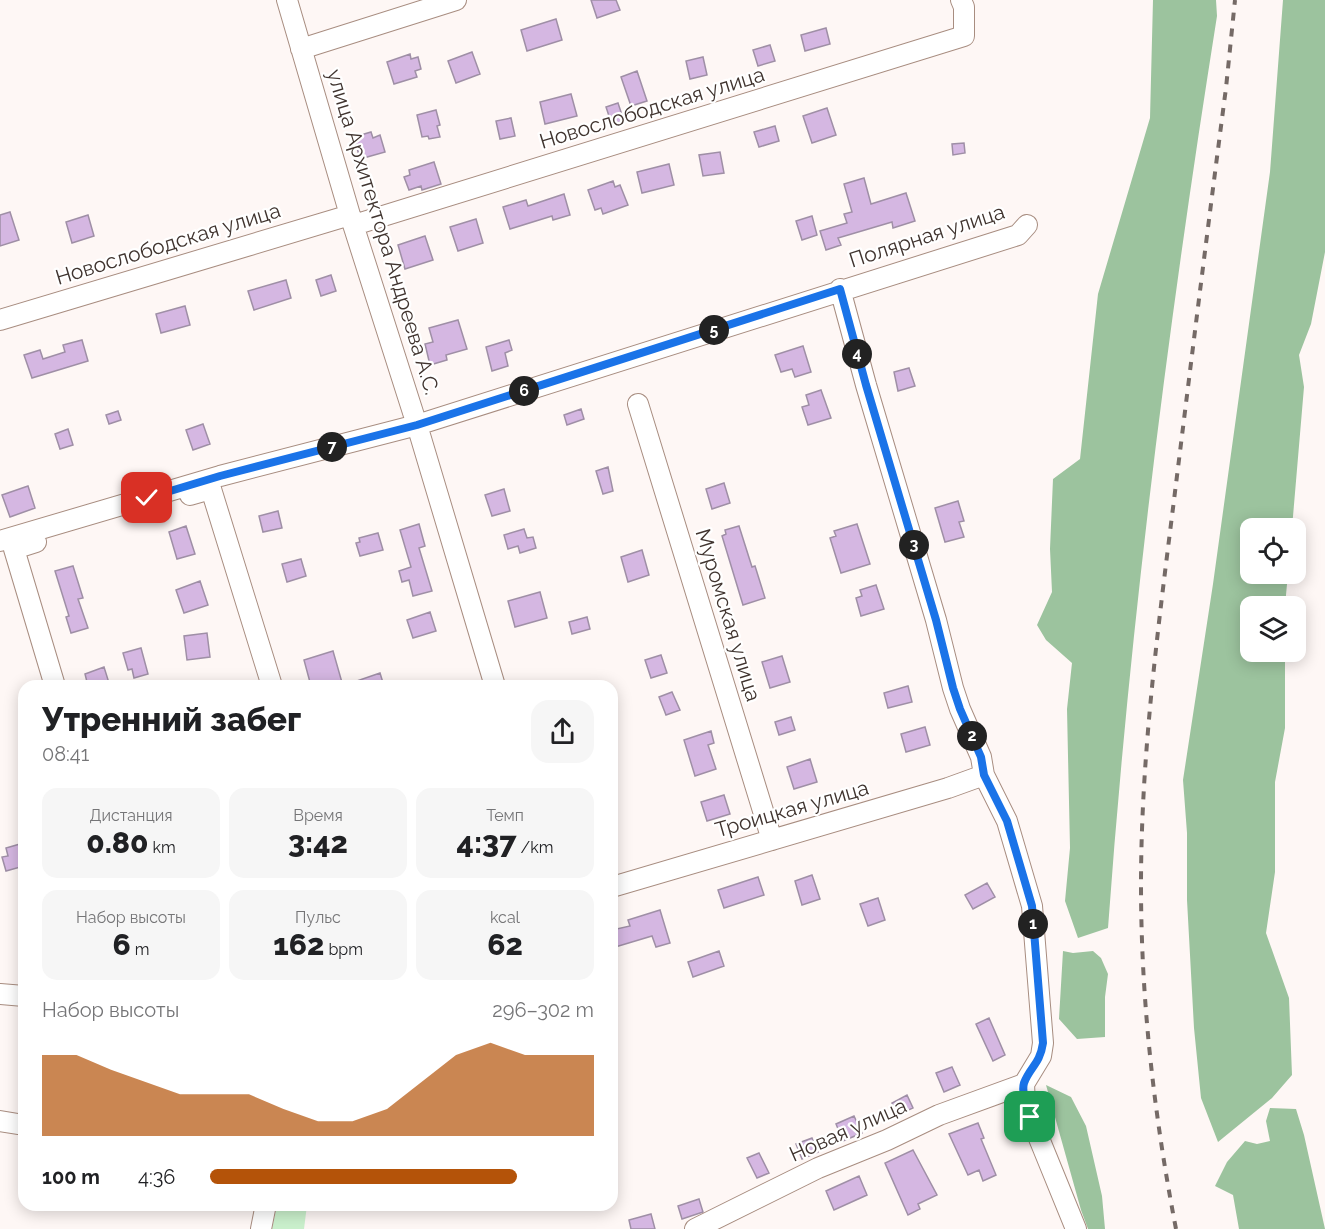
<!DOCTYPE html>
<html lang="ru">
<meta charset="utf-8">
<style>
:root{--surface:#fff;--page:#f6f6f6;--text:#202124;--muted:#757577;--accent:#b45309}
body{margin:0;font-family:Raleway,sans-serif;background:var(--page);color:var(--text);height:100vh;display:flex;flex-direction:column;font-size:22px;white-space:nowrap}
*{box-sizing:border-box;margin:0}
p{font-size:20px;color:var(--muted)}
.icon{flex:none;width:33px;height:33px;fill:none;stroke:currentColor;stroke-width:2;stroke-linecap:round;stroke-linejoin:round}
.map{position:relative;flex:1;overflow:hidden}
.details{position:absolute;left:18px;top:680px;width:600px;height:531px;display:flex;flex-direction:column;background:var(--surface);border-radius:18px;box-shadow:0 3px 15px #0003}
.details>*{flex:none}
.controls{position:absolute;left:1240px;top:518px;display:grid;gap:12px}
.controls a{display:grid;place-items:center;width:66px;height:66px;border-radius:12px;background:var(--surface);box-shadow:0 3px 15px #0003;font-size:30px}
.pin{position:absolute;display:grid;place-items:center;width:51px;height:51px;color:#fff;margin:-26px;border-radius:12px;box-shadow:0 3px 9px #0006}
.km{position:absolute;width:30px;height:30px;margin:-15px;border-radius:50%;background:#222;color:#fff;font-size:16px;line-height:30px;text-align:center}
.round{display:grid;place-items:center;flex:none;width:63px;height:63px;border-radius:18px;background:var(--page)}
.head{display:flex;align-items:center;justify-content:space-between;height:102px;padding:0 24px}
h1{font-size:33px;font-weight:800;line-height:45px}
.figures{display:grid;grid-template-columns:repeat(3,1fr);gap:9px;height:102px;padding:6px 24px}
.figures div{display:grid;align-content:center;border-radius:15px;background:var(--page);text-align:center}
.figures b{font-size:30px;font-weight:800}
.figures small{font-size:16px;font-weight:400}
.figures p{font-size:16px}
.chart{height:168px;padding:12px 24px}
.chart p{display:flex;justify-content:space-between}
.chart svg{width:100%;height:108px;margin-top:6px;fill:var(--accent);opacity:.7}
ul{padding:0 24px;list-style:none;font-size:20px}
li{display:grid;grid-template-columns:96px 72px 1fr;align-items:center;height:45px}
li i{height:15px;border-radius:8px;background:var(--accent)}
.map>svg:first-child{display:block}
</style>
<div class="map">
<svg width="1325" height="1229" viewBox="0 0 1325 1229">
<rect width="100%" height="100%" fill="#fef7f5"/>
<path fill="#caf0cc" d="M277 1205H307L304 1229H272Z"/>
<path fill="#9cc39e" d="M1153 0H1216L1217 16C1169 318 1130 623 1108 928L1078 938 1065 901 1070 848 1067 709 1072 663 1046 640 1037 625 1052 592 1050 549 1053 479 1080 459 1098 294 1150 118Z
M1283 0H1325V252L1311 324 1299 355 1304 387 1292 528H1251V573H1288L1285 606H1251V651H1285V728L1275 782V872L1266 933 1289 998 1292 1075 1272 1098 1218 1142 1201 1098 1194 1028 1187 900V833L1183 780 1213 584 1270 172Z
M1063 951 1073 953 1093 951 1101 958 1108 974 1105 997V1037L1077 1039 1059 1019Z
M1046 1085 1071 1097 1086 1126 1102 1196 1105 1229H1088L1081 1210Z
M1270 1108 1296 1109 1304 1135 1325 1229H1239L1233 1195 1215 1186 1227 1162 1245 1141 1257 1144 1270 1141 1266 1121Z"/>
<path fill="#d5b7e2" stroke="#9f8fa6" stroke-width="1.5" d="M591 0H616L620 10 597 18Z
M556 19 562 40 527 51 521 30Z
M826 28 830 44 805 51 801 35Z
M770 45 775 61 758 66 753 50Z
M472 52 480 74 456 83 448 61Z
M410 54 411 59 418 57 421 69 415 71 417 77 394 84 387 62Z
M703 57 707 75 690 79 686 61Z
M637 71 647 101 631 106 621 77Z
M571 94 577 116 545 124 540 102Z
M618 103 624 121 612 125 606 107Z
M827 108 836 135 812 143 803 116Z
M436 110 440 125 437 126 440 137 429 139 428 136 422 137 417 115Z
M511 118 515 136 500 139 496 121Z
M775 126 779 141 759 147 754 132Z
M371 132 373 138 380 135 385 152 360 159 354 137Z
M964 143 965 153 953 155 952 144Z
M720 152 724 173 703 176 699 155Z
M434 162 441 184 422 190 421 186 409 190 404 177 410 175 409 170Z
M669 164 674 185 642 193 637 172Z
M864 178 871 204 906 193 915 221 893 228 892 222 838 238 841 245 826 250 820 231 847 223 844 214 852 212 844 184Z
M613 181 615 187 620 185 628 205 603 214 601 208 595 210 588 190Z
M564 194 570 215 553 220 552 216 510 229 503 207 526 200 528 206Z
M10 212 19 240 0 246V215Z
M88 215 94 236 72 243 66 222Z
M812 216 817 235 802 240 796 221Z
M476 219 483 243 458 251 450 227Z
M425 236 433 260 405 269 398 245Z
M331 275 336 291 321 296 316 280Z
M286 280 291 298 254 310 248 291Z
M185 306 190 325 161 333 156 314Z
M458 320 467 349 446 355 447 360 430 365 425 344 433 342 429 328Z
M82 340 88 361 32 378 24 355 40 350 43 359 65 352 63 345Z
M509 340 512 350 505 353 508 366 492 371 486 347Z
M803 346 811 372 795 377 792 369 781 372 775 355Z
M909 368 915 386 898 391 894 372Z
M821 390 831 418 808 425 802 407 809 405 806 395Z
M581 409 584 419 567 425 564 415Z
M118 411 121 420 109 424 106 415Z
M203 424 210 444 193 450 186 430Z
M68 429 73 445 60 449 55 434Z
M608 467 613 491 603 494 596 471Z
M724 483 730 503 712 509 706 489Z
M28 486 35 508 10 517 2 495Z
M504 489 510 511 492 516 485 495Z
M958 501 964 521 959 522 964 537 945 542 935 508Z
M278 511 282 528 263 532 259 516Z
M419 524 425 546 419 548 432 591 413 596 409 580 402 582 399 571 411 567 400 530Z
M857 524 870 564 841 573 830 538 836 536 834 531Z
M186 526 195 554 177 559 169 532Z
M739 526 752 567 755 566 765 598 743 605 722 536 726 534 725 530Z
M524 529 527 538 533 537 536 548 520 553 518 546 508 549 504 535Z
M378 533 383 550 360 556 356 543 360 542 359 538Z
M642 550 649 575 628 582 621 557Z
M301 559 306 576 287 582 282 564Z
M73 566 83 598 78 599 88 628 71 633 66 617 69 616 55 571Z
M200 581 208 605 184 613 176 590Z
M876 585 884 609 861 616 856 598 862 596 860 590Z
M540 592 547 618 515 627 508 601Z
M430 612 436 631 413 638 407 620Z
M587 617 590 629 572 634 569 622Z
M207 633 210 657 187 660 184 636Z
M141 648 148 674 134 678 132 669 128 670 123 653Z
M333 651 343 686H311L304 660Z
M661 655 667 673 651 678 645 660Z
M782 656 790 682 770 688 762 662Z
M104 667 109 683 101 686H88L85 674Z
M380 673 384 686H348V684Z
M908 686 912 702 888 708 884 693Z
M672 692 680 710 666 715 659 697Z
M791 717 795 730 779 735 775 722Z
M925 727 930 745 906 752 901 734Z
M711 731 714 743 708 745 716 769 695 776 684 740Z
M810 759 817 782 794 789 787 767Z
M724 795 730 814 707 821 701 802Z
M20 844 24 857V866L6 871 2 857 8 856 6 848Z
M812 875 820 899 802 905 795 881Z
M758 877 764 895 724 908 718 890Z
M987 883 995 897 973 909 965 895Z
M878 898 885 920 868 926 860 904Z
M660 910 670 943 656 947 652 936 612 948V930L630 926 628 920Z
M719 951 724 966 693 977 688 962Z
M989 1018 1005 1055 993 1061 976 1024Z
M952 1067 960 1085 944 1092 936 1073Z
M907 1095 913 1108 898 1115 892 1103Z
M854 1116 862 1133 843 1141 836 1124Z
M978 1123 984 1138 981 1139 996 1175 983 1181 979 1170 968 1175 949 1134Z
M812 1138 818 1152 802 1159 796 1144Z
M913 1150 937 1195 918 1204 920 1209 908 1215 885 1163Z
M759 1153 769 1173 757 1178 747 1158Z
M859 1176 867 1195 834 1210 826 1191Z
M699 1199 703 1212 682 1219 678 1206Z
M651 1214 655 1229H631L629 1220Z"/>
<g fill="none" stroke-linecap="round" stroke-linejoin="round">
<g stroke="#a88d80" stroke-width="22">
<path id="minor" d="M287 0 350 215 417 425 495 686
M301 49 456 0
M354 225 964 36V7L961 0
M840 289 866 385 936 620 953 688 960 709 981 757 984 775 1007 821 1032 906 1043 1043 1041 1056 1024 1084 1025 1104 1076 1229
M0 320 350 215
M638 404 772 840
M190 495 211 489 272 686
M0 541 220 476 417 425 1018 235 1027 225
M36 542 14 549 55 686
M612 887 948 788 984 775
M0 994 24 996
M0 1121 24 1125
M261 1229 266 1204
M695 1229 818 1168 887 1140 939 1115 1024 1084"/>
</g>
<use href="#minor" stroke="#fff" stroke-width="20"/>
<path stroke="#756a66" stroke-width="4" stroke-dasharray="8 8" stroke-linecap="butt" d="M1176 1229C1154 1115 1141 1001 1141 885 1141 756 1158 628 1174 500 1191 363 1208 225 1226 88L1235 0"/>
</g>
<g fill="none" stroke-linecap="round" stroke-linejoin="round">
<g stroke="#fff" stroke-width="12">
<path id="route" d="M147 498 220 476 417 425 840 289 866 385 936 620 953 688 960 709 981 757 984 775 1007 821 1032 906 1043 1043C1040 1064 1030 1067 1024 1083 1021 1093 1027 1107 1030 1117"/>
</g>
<use href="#route" stroke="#1a73e8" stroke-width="8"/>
</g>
<g text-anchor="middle" stroke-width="4.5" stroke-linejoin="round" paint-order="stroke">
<g font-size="21" fill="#40342f" stroke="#fff">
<text transform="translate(652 108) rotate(-17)" y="7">Новослободская улица</text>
<text transform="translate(383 232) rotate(73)" y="7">улица Архитектора Андреева А.С.</text>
<text transform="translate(927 236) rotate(-18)" y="7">Полярная улица</text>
<text transform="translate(168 244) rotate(-17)" y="7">Новослободская улица</text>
<text transform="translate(728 615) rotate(73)" y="7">Муромская улица</text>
<text transform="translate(792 809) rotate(-16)" y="7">Троицкая улица</text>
<text transform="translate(848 1130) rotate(-24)" y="7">Новая улица</text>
</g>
</g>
</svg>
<div class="controls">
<a><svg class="icon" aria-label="locate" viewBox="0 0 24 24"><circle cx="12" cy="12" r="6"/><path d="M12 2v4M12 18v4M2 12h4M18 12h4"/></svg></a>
<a><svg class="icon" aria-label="layers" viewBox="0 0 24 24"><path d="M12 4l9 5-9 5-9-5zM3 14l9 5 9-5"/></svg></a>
</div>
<div class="pin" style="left:1030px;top:1117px;background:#1e9e55"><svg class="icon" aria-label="arrive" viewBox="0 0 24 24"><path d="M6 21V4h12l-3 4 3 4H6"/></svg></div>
<div class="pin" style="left:147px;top:498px;background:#d93025"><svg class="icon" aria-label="check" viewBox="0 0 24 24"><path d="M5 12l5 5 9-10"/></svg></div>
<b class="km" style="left:1033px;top:924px">1</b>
<b class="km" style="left:972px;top:736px">2</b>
<b class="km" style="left:914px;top:545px">3</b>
<b class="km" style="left:857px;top:354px">4</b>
<b class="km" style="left:714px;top:330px">5</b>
<b class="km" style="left:524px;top:391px">6</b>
<b class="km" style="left:332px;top:447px">7</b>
<section class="details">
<div class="head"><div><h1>Утренний забег</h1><p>08:41</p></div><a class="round"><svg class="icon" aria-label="share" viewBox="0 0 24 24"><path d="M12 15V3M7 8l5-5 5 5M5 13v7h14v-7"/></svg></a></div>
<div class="figures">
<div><p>Дистанция</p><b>0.80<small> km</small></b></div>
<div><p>Время</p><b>3:42</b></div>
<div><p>Темп</p><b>4:37<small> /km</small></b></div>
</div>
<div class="figures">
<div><p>Набор высоты</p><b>6<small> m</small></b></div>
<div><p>Пульс</p><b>162<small> bpm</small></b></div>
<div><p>kcal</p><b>62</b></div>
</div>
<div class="chart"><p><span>Набор высоты</span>296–302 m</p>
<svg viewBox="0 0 160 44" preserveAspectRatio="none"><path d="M0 44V11L10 11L20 17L30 22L40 27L50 27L60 27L70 33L80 38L90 38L100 33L110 22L120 11L130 6L140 11L150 11L160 11V44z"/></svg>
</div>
<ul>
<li><b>100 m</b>4:36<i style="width:80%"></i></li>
</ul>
</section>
</div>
